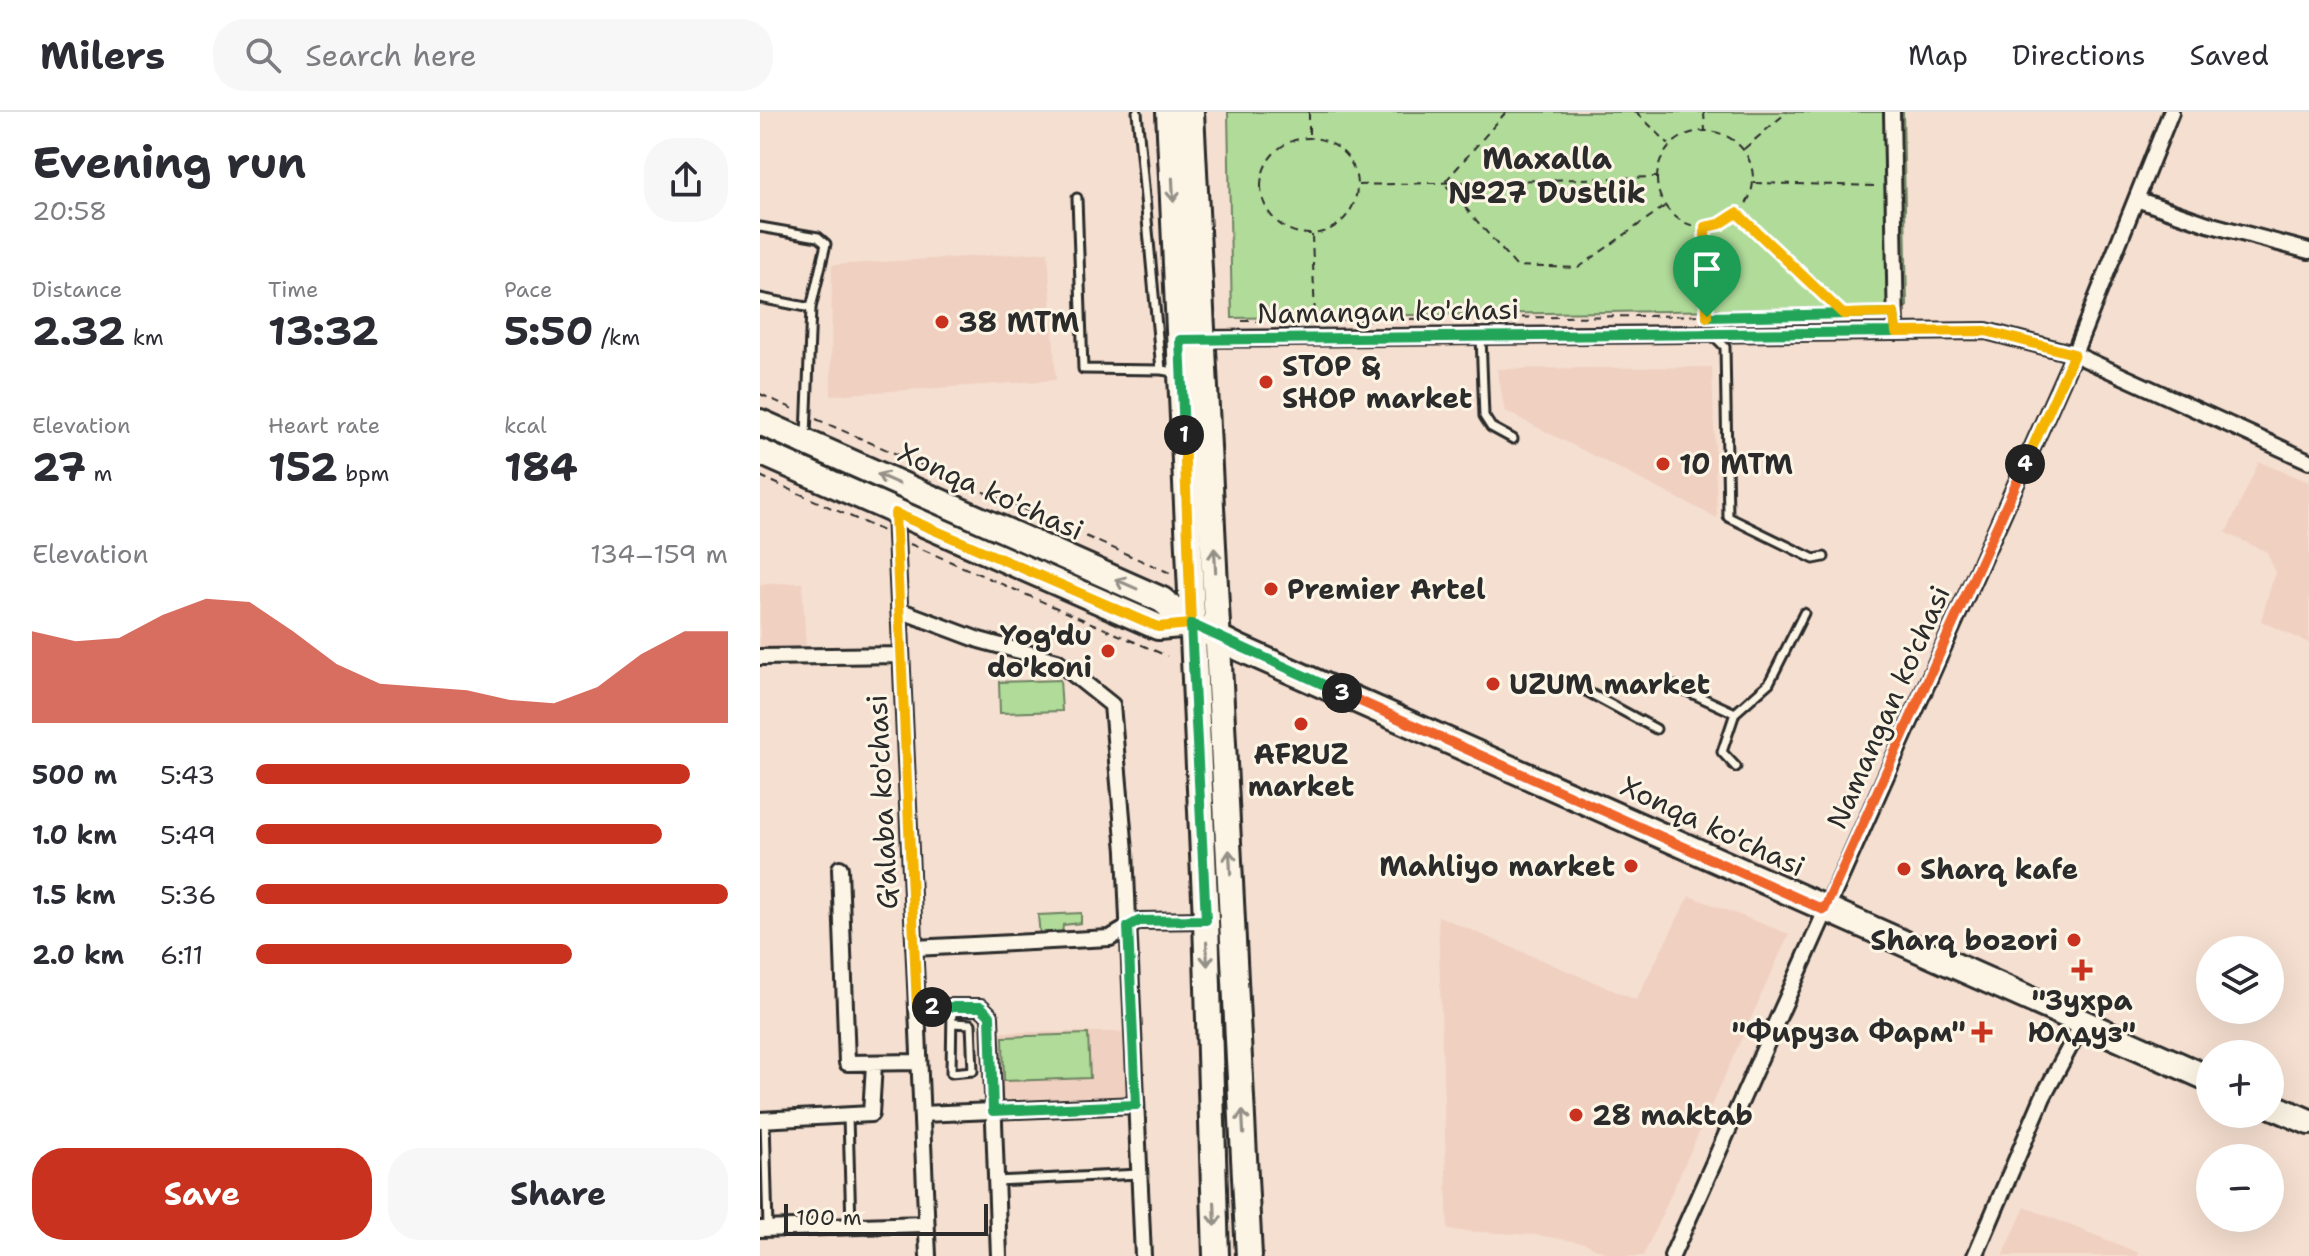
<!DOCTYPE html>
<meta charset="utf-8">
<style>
:root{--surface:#fff;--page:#f7f7f7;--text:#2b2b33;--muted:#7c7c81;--line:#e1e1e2;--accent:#c8321e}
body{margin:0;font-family:"Shantell Sans",sans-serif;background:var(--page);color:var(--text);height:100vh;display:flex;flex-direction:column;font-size:30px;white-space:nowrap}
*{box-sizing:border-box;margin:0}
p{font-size:26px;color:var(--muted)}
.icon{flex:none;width:44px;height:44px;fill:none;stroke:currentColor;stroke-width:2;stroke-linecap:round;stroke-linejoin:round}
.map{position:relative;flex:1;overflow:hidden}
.side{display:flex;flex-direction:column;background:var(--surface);width:760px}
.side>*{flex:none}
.controls{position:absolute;left:1436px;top:824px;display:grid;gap:16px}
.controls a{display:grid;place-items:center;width:88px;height:88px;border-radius:50%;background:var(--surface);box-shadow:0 8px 32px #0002;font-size:40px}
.scale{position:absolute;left:24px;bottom:20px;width:204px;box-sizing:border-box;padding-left:8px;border:4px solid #2b2b2b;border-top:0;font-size:22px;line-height:28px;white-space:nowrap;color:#2b2b2b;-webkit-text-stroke:6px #fcf5e5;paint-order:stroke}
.pin{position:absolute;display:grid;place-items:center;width:68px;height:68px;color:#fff;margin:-82px -34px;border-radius:50% 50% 50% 0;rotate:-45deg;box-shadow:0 0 8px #0007}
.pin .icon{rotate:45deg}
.km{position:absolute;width:40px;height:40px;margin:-20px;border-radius:50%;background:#222;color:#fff;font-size:22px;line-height:40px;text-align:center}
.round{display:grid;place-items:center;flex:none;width:84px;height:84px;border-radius:32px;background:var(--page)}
.head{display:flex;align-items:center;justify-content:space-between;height:136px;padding:0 32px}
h1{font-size:44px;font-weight:700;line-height:60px}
.stats{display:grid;grid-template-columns:repeat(3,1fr);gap:12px;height:136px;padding:8px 32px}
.stats div{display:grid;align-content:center}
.stats b{font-size:40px;font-weight:700}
.stats small{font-size:22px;font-weight:400}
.stats p{font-size:22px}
.chart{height:224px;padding:16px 32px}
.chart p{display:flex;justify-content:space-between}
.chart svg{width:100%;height:144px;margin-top:8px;fill:var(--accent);opacity:.7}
.button{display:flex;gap:16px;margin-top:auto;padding:16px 32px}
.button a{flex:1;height:92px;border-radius:32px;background:var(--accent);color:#fff;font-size:32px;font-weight:700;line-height:92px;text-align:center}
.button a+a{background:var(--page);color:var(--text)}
ul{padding:0 32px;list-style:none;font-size:26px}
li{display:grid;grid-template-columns:128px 96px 1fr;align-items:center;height:60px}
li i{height:20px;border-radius:10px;background:var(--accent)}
header{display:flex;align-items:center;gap:48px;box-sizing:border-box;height:112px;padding:0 40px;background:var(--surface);border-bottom:2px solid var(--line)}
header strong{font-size:38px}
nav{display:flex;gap:44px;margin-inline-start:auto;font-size:28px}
.search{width:560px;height:72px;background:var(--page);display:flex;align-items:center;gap:20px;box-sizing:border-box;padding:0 28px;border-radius:32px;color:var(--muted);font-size:30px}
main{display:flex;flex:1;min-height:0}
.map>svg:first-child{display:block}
</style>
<header>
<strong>Milers</strong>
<div class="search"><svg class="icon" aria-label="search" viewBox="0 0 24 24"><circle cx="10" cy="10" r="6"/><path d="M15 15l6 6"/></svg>Search here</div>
<nav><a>Map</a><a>Directions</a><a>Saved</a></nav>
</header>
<main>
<section class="side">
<div class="head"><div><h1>Evening run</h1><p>20:58</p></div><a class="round"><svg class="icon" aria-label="share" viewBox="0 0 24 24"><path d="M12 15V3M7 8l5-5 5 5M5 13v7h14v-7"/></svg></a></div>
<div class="stats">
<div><p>Distance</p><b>2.32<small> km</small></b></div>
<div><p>Time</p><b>13:32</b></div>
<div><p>Pace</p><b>5:50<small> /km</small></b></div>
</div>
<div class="stats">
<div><p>Elevation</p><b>27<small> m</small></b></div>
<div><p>Heart rate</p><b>152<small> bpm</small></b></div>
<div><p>kcal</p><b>184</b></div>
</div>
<div class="chart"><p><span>Elevation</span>134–159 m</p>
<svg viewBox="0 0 160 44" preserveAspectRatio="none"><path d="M0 44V16L10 19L20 18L30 11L40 6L50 7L60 16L70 26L80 32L90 33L100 34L110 37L120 38L130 33L140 23L150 16L160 16V44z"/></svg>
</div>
<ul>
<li><b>500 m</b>5:43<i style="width:92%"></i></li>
<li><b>1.0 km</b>5:49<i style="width:86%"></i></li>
<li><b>1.5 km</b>5:36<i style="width:100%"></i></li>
<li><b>2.0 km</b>6:11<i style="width:67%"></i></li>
</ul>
<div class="button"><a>Save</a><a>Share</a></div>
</section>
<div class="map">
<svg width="1549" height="1144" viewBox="0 0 1549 1144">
<rect width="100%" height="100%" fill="#f5dfd0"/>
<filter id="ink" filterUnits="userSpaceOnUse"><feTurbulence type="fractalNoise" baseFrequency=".0125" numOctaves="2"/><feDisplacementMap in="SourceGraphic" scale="16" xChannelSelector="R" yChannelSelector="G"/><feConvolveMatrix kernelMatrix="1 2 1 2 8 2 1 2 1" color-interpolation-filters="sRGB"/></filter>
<g filter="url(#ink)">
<path fill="#f0d0c1" d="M288 140 296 268 71 283 72 153Z
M952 255 957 406 745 299 737 257Z
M1499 350 1549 370V531L1501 509 1515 460 1507 440 1466 421Z
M42 471 46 537 0 539V472Z
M929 784 1029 822 883 1144H852L825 1131 776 1123 688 1118 678 804 876 888Z
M238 920H367L369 983 240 988Z
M1265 1095 1379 1141 1378 1144H1243Z"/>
<path fill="#b0db99" stroke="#6e8362" stroke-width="2" d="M468 0H1143L1147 195 472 206Z
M300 568 302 599 240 601 239 570Z
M321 801V811L303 813 302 823 280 824 278 803Z
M328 922 330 966 244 969 243 925Z"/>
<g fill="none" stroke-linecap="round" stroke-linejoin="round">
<g stroke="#2b2b2b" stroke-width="13">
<path id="service" d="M377 0 401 258 415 260
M317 86 323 257 401 258
M0 115 58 125 66 132 51 196 46 324
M0 186 51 196
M952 222 965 235 968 405 1054 447 1064 445
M721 224 724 304 731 315 753 327
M811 571 896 617
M916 574 975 601 1009 571 1044 501
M975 601 962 640 976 655
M192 895 191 961 213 959 211 912 192 911
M88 1004 91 1115
M5 1008 8 1117
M236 1069 379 1062"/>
</g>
<g stroke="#2b2b2b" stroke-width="20">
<path id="minor" d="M1132 0 1136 220
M1376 87 1448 112 1549 139
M437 227 1226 219 1314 242 1549 349
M135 401 168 1144
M139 498 219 528 297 549 352 593 365 739 383 1144
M0 545 141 543
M80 756 87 951 159 950
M154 836 350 826 379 809 446 808
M157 895H221L230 904 239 1144
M162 1002 376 993
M0 1008 111 1002 114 952
M0 1117 166 1112
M912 1144 1314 242 1411 0
M1215 1144 1283 985 1322 912"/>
</g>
<g stroke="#2b2b2b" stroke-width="30">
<path id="primary" d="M409 0 446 808 456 1144
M431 0 489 1144
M0 310 402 488 431 512 479 536 1450 967
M0 340 398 515 431 512
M1510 993 1549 1010"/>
</g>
<path stroke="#2b2b2b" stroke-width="2" stroke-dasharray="8 6" stroke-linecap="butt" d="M549 0V25
M746 0 684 71 756 154 818 156 905 94
M876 0 909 32
M944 0 945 19
M897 67a48 48 0 1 1 96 0a48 48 0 1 1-96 0Z
M501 74a48 48 0 1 1 96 0a48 48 0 1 1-96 0Z
M984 37 1027 0
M994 71 1119 74
M598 73 896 65
M978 102 1083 202
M945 116 947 205
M552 123 555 208
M482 209 1121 201
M0 282 36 298
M56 307 410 461
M0 364 123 419
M150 432 407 544"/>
<use href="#service" stroke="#fcf5e5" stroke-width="7"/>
<use href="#minor" stroke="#fcf5e5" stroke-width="14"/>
<use href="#primary" stroke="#fcf5e5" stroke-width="24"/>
</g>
<defs><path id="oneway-shaft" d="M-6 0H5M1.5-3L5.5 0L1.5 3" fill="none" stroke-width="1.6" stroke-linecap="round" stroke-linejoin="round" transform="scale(2)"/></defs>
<g stroke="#949088">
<use href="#oneway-shaft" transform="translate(413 78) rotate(87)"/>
<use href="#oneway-shaft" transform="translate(128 367) rotate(-156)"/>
<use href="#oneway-shaft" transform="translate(455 448) rotate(-93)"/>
<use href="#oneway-shaft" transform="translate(366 472) rotate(-156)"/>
<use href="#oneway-shaft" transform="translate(470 750) rotate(-93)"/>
<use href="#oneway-shaft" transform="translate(447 842) rotate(88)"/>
<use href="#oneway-shaft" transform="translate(483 1010) rotate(-93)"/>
<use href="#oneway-shaft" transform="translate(455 1102) rotate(88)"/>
</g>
</g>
<g fill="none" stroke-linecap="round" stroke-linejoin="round" filter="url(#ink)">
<g stroke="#fff" stroke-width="16">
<path id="split-1" d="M424 323 420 228 1136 220 1134 201 947 205"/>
</g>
<g stroke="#fff" stroke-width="16">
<path id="split-2" d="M172 895H157L135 401 398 515 431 512 424 323"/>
</g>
<g stroke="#fff" stroke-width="16">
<path id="split-3" d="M172 895H221L230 904 233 999 376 993 368 815 379 809 446 808 431 512 582 581"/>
</g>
<g stroke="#fff" stroke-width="16">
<path id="split-4" d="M582 581 1064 798 1265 352"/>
</g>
<g stroke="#fff" stroke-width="16">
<path id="split-5" d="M947 205 945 115 960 112 977 101 1083 202 1134 201 1136 220 1226 219 1314 242 1265 352"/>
</g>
<use href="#split-1" stroke="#22a559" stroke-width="10"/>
<use href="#split-2" stroke="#f5b400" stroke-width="10"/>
<use href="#split-3" stroke="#22a559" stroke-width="10"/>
<use href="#split-4" stroke="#f0652b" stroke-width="10"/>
<use href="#split-5" stroke="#f5b400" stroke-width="10"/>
</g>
<g fill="#c8321e" stroke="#fcf5e5" stroke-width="3">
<circle cx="182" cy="210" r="8"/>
<circle cx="506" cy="270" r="8"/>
<circle cx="903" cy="352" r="8"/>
<circle cx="511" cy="477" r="8"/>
<circle cx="348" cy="539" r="8"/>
<circle cx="733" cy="572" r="8"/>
<circle cx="541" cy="612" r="8"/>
<circle cx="871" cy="754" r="8"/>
<circle cx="1144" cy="757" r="8"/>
<circle cx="1314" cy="828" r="8"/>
<path d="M1318 846h8v8h8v8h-8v8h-8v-8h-8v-8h8z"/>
<path d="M1218 908h8v8h8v8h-8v8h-8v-8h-8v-8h8z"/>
<circle cx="816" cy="1003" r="8"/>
</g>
<g text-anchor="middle" stroke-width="6" stroke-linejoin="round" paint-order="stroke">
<g font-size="28" fill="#2b2b2b" stroke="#fcf5e5">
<text transform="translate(628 199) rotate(-1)" y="10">Namangan ko'chasi</text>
<text transform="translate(231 379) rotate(24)" y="10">Xonqa ko'chasi</text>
<text transform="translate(1128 595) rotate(-66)" y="10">Namangan ko'chasi</text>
<text transform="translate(122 690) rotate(-93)" y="10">G'alaba ko'chasi</text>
<text transform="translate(953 714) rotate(25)" y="10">Xonqa ko'chasi</text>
</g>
<g font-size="28" font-weight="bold" fill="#2b2b2b" stroke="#fcf5e5" text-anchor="start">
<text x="198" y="220">38 MTM</text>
<text x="522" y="264">STOP &amp;<tspan x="522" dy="32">SHOP market</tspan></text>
<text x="919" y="362">10 MTM</text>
<text x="527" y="487">Premier Artel</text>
<text x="332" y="533" text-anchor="end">Yog'du<tspan x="332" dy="32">do'koni</tspan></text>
<text x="749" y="582">UZUM market</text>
<text x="541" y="652" text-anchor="middle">AFRUZ<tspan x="541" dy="32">market</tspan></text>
<text x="855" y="764" text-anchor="end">Mahliyo market</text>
<text x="1160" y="767">Sharq kafe</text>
<text x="1298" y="838" text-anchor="end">Sharq bozori</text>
<text x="1322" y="898" text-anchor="middle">"Зухра<tspan x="1322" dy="32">Юлдуз"</tspan></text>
<text x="1206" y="930" text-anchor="end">"Фируза Фарм"</text>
<text x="832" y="1013">28 maktab</text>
</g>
<g font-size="30" font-weight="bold" fill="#2b2b2b" stroke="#fcf5e5">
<text x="787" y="57">Maxalla<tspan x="787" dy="34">№27 Dustlik</tspan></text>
</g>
</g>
</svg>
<div class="controls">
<a><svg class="icon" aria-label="layers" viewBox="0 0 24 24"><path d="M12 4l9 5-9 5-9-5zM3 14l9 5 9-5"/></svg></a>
<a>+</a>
<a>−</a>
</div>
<div class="scale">100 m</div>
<div class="pin" style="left:947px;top:205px;background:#1e9e55"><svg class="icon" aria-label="arrive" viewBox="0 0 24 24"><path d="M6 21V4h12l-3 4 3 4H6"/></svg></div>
<b class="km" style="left:424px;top:323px">1</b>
<b class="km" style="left:172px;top:895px">2</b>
<b class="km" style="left:582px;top:581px">3</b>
<b class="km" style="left:1265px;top:352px">4</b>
</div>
</main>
